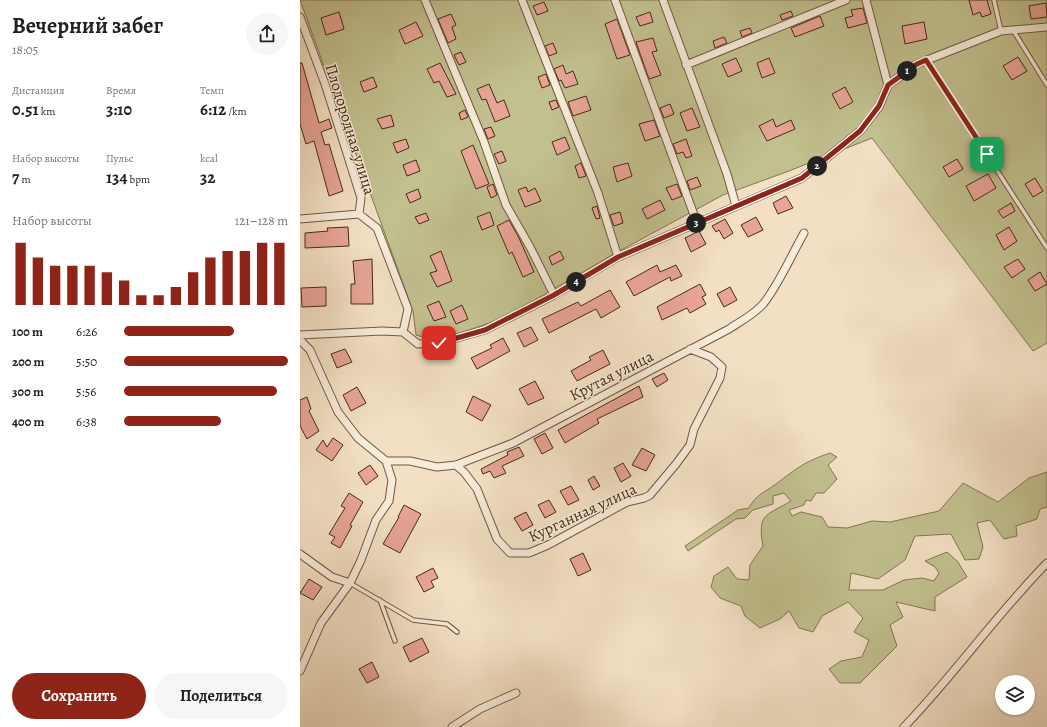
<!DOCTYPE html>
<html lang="ru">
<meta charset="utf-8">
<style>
:root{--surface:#fff;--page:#f6f6f6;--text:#222;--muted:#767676;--accent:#8f2418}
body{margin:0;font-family:Alegreya,serif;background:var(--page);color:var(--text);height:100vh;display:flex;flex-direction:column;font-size:15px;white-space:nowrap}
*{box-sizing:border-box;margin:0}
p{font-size:13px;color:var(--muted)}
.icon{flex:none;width:22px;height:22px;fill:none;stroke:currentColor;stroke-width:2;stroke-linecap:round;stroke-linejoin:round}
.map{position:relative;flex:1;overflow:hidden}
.sheet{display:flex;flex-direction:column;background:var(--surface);width:300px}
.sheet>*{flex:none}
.buttons{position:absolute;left:695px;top:675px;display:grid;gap:8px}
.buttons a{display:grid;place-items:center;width:40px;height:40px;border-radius:50%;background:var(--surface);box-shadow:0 1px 3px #0004;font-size:20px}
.pin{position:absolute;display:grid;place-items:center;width:34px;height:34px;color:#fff;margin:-17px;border-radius:8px;box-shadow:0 2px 6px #0006}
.km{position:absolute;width:20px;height:20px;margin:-10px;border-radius:50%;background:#222;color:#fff;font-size:11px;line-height:20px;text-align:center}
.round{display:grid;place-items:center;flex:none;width:42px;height:42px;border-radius:21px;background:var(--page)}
.head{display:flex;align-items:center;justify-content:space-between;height:68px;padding:0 12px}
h1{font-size:22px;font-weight:700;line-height:30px}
.metrics{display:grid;grid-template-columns:repeat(3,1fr);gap:6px;height:68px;padding:4px 12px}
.metrics div{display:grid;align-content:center}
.metrics b{font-size:17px;font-weight:700}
.metrics small{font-size:11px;font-weight:400}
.metrics p{font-size:11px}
.chart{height:112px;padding:8px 12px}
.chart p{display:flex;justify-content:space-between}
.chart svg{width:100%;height:72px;margin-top:4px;stroke:var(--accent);stroke-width:6}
.button{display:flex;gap:8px;margin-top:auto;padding:8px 12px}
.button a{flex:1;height:46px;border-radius:24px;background:var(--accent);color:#fff;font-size:16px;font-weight:700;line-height:46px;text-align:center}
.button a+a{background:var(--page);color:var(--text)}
ul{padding:0 12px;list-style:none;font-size:13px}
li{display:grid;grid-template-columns:64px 48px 1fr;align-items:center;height:30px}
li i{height:10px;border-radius:5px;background:var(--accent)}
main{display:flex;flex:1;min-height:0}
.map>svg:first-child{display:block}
</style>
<main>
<section class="sheet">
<div class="head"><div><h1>Вечерний забег</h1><p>18:05</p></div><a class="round"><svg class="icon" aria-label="share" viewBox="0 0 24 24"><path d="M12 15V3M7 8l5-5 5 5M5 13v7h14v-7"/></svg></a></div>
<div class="metrics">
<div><p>Дистанция</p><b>0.51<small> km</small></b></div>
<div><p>Время</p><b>3:10</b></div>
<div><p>Темп</p><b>6:12<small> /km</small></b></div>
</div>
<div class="metrics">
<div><p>Набор высоты</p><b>7<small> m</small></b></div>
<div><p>Пульс</p><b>134<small> bpm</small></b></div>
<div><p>kcal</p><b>32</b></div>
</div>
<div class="chart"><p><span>Набор высоты</span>121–128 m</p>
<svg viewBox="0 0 160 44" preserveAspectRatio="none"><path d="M5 44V6M15 44V15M25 44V20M35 44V20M45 44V20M55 44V24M65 44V29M75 44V38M85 44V38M95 44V33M105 44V24M115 44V15M125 44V11M135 44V11M145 44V6M155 44V6"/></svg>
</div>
<ul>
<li><b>100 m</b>6:26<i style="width:67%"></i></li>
<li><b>200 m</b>5:50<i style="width:100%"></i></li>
<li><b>300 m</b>5:56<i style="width:93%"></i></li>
<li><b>400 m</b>6:38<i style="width:59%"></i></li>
</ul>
<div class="button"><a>Сохранить</a><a>Поделиться</a></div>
</section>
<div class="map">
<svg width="747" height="727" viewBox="0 0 747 727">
<rect width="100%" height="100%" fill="#f3e0c4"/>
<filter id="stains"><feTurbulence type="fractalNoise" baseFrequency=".005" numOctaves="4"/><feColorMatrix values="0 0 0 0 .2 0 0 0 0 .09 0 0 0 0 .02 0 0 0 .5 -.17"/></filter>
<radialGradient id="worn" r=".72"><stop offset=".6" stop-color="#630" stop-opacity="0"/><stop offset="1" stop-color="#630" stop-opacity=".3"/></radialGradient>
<path fill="#c2c08f" stroke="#847552" d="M0 0H747V343L733 351 572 138 489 171 423 195 312 255 204 318 136 341 116 335 113 311Z
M530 453 537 457 528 465 537 479 524 493H516L511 501 506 500 504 505 489 510 492 516 501 512 522 517 528 527 547 528 572 521 590 522 639 511 663 483 698 502 729 478 747 472V507L740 509 737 519 716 526 717 536 704 539 690 520 677 523 683 547 679 559 665 560 651 534 615 536 605 560 578 579 551 573 549 590H583L604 580 622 578 634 581 639 573 635 567 625 561 647 552 658 562 667 577 635 597V611L596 602 603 617 590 625 597 646 560 683H540L529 669 541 661 562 657 569 640 554 632 563 618 548 602 522 616 513 632 499 628 489 611 480 619 460 628 445 616 441 606 420 598 411 587 414 576 428 567 437 579 449 580 450 565 463 546C457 513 466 516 491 501L484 493 473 496V504L453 510 445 518 436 519 388 551 385 546 438 510 449 508C456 494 464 493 476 484 497 468 504 462 530 453Z"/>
<path fill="#e8a596" stroke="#462a15" d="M669 0H687L691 14 682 17 680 12 673 15Z
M244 2 248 11 237 15 233 6Z
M746 3 747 17 731 19 729 6Z
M563 8 567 23 548 28 545 18 553 16 551 10Z
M491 11 493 16 482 20 480 15Z
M39 12 44 29 26 35 21 18Z
M350 12 353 22 340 26 336 17Z
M151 14 156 25 152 27 156 39 148 43 138 19Z
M520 16 524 26 495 37 491 28Z
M317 19 330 55 317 59 305 24Z
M116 22 123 36 105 44 99 30Z
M624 22 627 39 605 44 602 26Z
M450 28 452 33 442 37 440 31Z
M424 37 427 43 415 48 413 41Z
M353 38 357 51 352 52 361 75 349 79 336 42Z
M253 43 257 53 249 56 245 46Z
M161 52 166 62 159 65 154 55Z
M718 57 727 71 712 80 703 66Z
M436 58 442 71 428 77 422 64Z
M469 58 475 73 462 78 457 63Z
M0 63H2L19 123 29 119 32 128 21 132 25 145 29 144 43 191 29 196 14 141 6 144 0 124Z
M140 63 156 94 147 97 139 81 134 83 127 69Z
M263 65 266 74 273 71 278 84 265 88 261 80 259 81 254 69Z
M246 74 250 85 242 88 238 77Z
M73 77 77 87 64 92 60 82Z
M189 84 197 103 204 100 210 116 195 122 186 99 182 100 177 89Z
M545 87 553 102 540 109 532 94Z
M286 96 291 110 273 116 268 102Z
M256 100 259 107 252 110 249 102Z
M370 104 374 114 364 118 360 108Z
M392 108 400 127 387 131 380 113Z
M165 110 168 117 161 120 159 113Z
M91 115 94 126 82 129 77 119Z
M473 119 476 127 491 120 495 129 467 141 459 126Z
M354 120 360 136 345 141 339 124Z
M191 127 195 136 188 139 184 129Z
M265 137 270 149 257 155 252 142Z
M106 139 109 148 97 153 93 143Z
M386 139 392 156 386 158 383 152 377 154 373 144Z
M173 145 189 184 176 189 161 151Z
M202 151 206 161 199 164 194 154Z
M657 159 663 169 649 177 643 167Z
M116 160 120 171 107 176 103 165Z
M281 163 286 176 279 178 275 166Z
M328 163 332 176 317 182 313 167Z
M688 174 696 188 674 201 666 186Z
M397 177 401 186 390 190 387 181Z
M735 178 743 191 733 197 725 184Z
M193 184 197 195 191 198 187 187Z
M377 184 382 196 372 200 366 188Z
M226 187 228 192 235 188 241 201 225 207 218 190Z
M118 189 121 198 110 203 106 194Z
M486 196 493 208 478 214 473 203Z
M360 200 365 210 347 219 342 209Z
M711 203 715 211 703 218 698 211Z
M297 206 300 218 296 219 292 208Z
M190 212 194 225 182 230 177 217Z
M320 212 323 223 314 226 310 215Z
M126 213 129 220 119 224 115 217Z
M456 217 463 230 448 237 441 225Z
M425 219 433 233 424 239 419 230 416 232 412 226Z
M209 220 219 238 234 272 223 277 212 252 209 254 197 226Z
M48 227 49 246 5 248V233L28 231 27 228Z
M709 227 717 241 704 250 696 235Z
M399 231 406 244 391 252 385 238Z
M141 251 152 281 137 287 130 273 137 271 130 256Z
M260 251 264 259 252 265 249 257Z
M72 259 73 304H51V284H55L53 261Z
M718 259 725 269 712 278 704 267Z
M357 265 360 272 376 265 382 276 371 281 370 277 334 296 326 282Z
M740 272 747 284 735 291 728 280Z
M400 284 406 295 402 297 406 304 390 313 387 308 362 320 357 307Z
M26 287V306L2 307 1 288Z
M430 287 437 300 424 307 417 294Z
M310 290 320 307 301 318 296 309 249 333 242 319 278 302 281 306Z
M139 301 146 317 134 321 127 306Z
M162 305 168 319 156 324 150 311Z
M231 327 238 340 224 347 217 333Z
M203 338 210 351 177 369 171 358 192 348 190 345Z
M45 349 52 362 37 368 31 354Z
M303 350 310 364 277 381 271 371 291 360 289 357Z
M364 373 368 380 357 387 352 379Z
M235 381 244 398 228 405 219 389Z
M339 386 343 397 297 419 299 423 265 443 258 430Z
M57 387 66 403 51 411 43 395Z
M173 396 191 405 182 421 166 412Z
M7 397 11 409 9 411 19 431 7 439 0 426V400Z
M245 433 253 448 242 454 234 439Z
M33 438 43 445 32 461 16 450 23 440 27 447Z
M219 447 224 456 202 466 206 473 194 478 190 471 183 474 181 469 208 455 207 452Z
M342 448 355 455 346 471 332 465Z
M323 463 331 476 321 482 314 468Z
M70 465 78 476 66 485 58 473Z
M294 476 300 486 293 490 288 480Z
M271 486 279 500 268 505 260 491Z
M49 493 63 502 50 525 52 526 40 548 31 543 35 537 29 534 45 508 41 506Z
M249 500 256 512 245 518 238 505Z
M104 505 121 514 100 553 83 544 99 517H98Z
M226 512 233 525 222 531 214 518Z
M283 553 291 570 278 576 270 559Z
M133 568 138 578 131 581 134 587 124 592 116 577Z
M9 579 22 587 13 600 0 593Z
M122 638 129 652 110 662 103 647Z
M72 662 79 677 67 683 59 669Z"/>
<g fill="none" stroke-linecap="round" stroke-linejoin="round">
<g stroke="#715841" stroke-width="5.5">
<path id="service" d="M694 0 701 31
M713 30 747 85
M626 60 747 248
M50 583 113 620 147 624 157 632
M80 600 95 641"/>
</g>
<g stroke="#715841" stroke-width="9">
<path id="minor" d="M125 0 184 142 206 205 230 247 254 295
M222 0 298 193 318 257
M315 0 397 223
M363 0 427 174 436 206
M566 0 588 85
M0 17 25 84 61 198 59 214 77 228 108 309 103 332
M386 65 546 0
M0 219 59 214
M103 332 118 344 139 343 185 330 254 295 318 257 502 178 560 131 579 107 588 85 617 64 701 31 747 27
M0 335 82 331 103 332
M0 340 10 350 38 412 58 438 86 461 92 480 89 501 76 520 61 560 50 583 21 623 0 671
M86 461H110L137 467 156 465 213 443 429 329C441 321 455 314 464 303 480 282 491 256 504 233
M156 465 164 472 177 489 197 539 210 553H229L248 545 327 502 344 498 350 495 376 464 390 445 394 429 420 378 422 367 411 357 390 349
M0 554 32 577 50 583
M152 727 180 709 216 693
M604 727C654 675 696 615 747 563"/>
</g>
<use href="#service" stroke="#f7ebd9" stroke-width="3.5"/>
<use href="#minor" stroke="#f7ebd9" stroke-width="7"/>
</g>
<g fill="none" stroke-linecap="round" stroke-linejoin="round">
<g stroke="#fff" stroke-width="8">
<path id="route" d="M139 343 185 330 254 295 318 257 502 178 560 131 579 106 588 85 617 64 626 60 687 154"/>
</g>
<use href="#route" stroke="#8f2418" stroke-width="5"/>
</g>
<g text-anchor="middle" stroke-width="3" stroke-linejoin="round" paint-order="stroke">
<g font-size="16" fill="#462a15" stroke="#f7ebd9">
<text transform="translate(51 129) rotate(73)" y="6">Плодородная улица</text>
<text transform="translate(311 375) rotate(-27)" y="6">Крутая улица</text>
<text transform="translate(282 512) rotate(-25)" y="6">Курганная улица</text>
</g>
</g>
<rect width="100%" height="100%" filter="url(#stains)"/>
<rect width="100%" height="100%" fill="url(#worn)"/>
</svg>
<div class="buttons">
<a><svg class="icon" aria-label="layers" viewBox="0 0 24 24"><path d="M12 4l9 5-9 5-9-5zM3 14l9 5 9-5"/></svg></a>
</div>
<div class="pin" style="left:687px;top:154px;background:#1e9e55"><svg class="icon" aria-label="arrive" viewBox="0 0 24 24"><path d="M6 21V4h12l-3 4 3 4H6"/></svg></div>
<div class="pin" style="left:139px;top:343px;background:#d93025"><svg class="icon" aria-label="check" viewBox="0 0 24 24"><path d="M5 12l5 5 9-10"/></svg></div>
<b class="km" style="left:607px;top:71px">1</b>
<b class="km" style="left:517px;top:166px">2</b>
<b class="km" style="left:396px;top:223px">3</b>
<b class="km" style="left:276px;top:282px">4</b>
</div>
</main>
